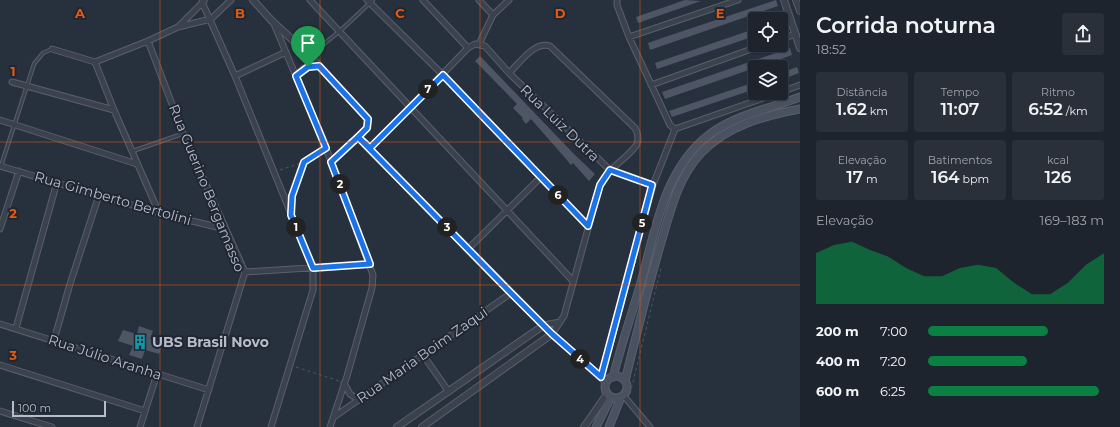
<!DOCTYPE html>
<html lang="pt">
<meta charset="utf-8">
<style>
:root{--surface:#1d242e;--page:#2a303a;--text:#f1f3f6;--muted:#a0a4aa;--line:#3b414a;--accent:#0b8043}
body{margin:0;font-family:Montserrat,sans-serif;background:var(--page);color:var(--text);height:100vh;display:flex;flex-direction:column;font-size:15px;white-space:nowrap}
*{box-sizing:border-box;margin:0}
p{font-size:13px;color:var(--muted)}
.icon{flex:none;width:22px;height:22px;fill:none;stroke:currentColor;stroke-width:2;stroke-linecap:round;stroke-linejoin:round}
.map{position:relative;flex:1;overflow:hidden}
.sheet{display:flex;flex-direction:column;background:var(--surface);width:320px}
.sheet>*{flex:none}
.buttons{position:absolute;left:748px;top:12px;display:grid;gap:8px}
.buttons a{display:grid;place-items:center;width:40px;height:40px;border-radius:4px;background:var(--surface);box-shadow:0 1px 3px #0004,0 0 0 1px var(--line);font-size:20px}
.scale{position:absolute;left:12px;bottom:10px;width:94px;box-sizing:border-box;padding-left:4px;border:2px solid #b7bdc8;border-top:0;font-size:11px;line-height:14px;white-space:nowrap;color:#b7bdc8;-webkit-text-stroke:3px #202733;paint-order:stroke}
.pin{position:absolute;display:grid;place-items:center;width:34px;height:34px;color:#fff;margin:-41px -17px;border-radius:50% 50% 50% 0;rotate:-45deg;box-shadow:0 0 4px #0007}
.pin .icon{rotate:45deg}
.km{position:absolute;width:20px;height:20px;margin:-10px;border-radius:50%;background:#222;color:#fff;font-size:11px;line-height:20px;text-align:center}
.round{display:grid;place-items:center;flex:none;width:42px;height:42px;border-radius:4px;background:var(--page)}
.overview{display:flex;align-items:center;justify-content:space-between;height:68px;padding:0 16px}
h1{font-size:22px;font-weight:600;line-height:30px}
.metrics{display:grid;grid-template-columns:repeat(3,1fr);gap:6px;height:68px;padding:4px 16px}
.metrics div{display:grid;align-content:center;border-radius:4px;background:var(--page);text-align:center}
.metrics b{font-size:17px;font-weight:600}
.metrics small{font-size:11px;font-weight:400}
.metrics p{font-size:11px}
.chart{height:112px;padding:8px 16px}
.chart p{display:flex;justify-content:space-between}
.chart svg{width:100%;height:72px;margin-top:4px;fill:var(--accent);opacity:.7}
ul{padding:0 16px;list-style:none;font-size:13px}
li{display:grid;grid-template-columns:64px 48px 1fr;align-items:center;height:30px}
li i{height:10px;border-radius:5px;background:var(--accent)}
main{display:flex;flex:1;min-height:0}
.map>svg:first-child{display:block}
</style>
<main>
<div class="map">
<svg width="800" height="427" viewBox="0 0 800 427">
<rect width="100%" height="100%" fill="#27303d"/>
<path fill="#4e5666" d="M685 0 701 1 638 23 636 17Z
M776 0 778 6 650 50 648 43 662 38Z
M754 29 755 36 657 69 655 63Z
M790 48 792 55 665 99 662 92Z
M480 56 574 154 595 174 589 181 573 163 571 165 566 159 531 119 526 124 522 119 523 118 513 108 517 104 475 61Z
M797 67 799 73 781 80V73Z
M755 82V89L672 117 669 111Z
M139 326 153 331 150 339 163 343 159 354 145 350 142 359 129 355 133 346 118 341 123 330 137 334Z"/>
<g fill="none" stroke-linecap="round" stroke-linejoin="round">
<g stroke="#59606b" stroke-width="4.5">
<path id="service" d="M310 55 340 31 373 0
M133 151 182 134
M1 166 34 64 43 53 52 49"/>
</g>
<g stroke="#59606b" stroke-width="7">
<path id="minor" d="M310 0 573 281
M367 0 443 75 588 226
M423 0 468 48
M479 0 493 15
M617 0V5L629 37 670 125 675 129
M202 2 235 76 313 268V290L271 427
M274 24 326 148 373 275 372 288 347 376 330 427
M179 26 204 1
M629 37 738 0
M781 39 796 34
M148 41 183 133 245 272 197 427
M479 44 493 15 509 0
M52 49 95 62 148 41 178 27 211 19 231 0
M95 62 114 110 159 213
M509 73C520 63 534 41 550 46L635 128C638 133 639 138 637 144 630 157 609 166 600 185L564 316 552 334
M235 76 286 52
M296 76 304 68 319 66
M12 82 114 110
M651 85 763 45
M781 92 800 85
M0 120 137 164
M675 129 778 93
M370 148 468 48 475 44 485 46 509 73 610 170 653 185
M331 163 358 137
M0 166 159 213 225 229
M0 229 19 171
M468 249 541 177
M245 272 370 264
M0 324 209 390
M544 325 560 322
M16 328 57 182
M54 340 70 284 99 195
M423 355 449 392
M0 365 145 411
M601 377 653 185 675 129
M344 383 350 394 359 400
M623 395 650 427
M0 411 52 427
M334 417 511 293
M140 427 157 374"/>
</g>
<g stroke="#59606b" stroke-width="8">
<path id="tertiary" d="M253 0 272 21 310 56 368 119 367 128 358 137 552 334 606 382
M784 0 800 48
M796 0 800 11
M397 427 544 325
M422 427 552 334
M584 427 607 394"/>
</g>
<g stroke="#59606b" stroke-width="9">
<path id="secondary" d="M605 387a11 11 0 1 1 22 0a11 11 0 1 1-22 0Z
M613 377C621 346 631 316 640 286 655 233 663 169 710 134 737 114 769 109 800 97
M625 381C636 336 647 291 660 246 670 213 677 178 702 152 728 125 764 116 800 109
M596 427 611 397
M609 427 621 397"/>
</g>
<path stroke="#495a5d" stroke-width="1" stroke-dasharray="3 3" stroke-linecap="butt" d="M280 170 304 162 320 151
M291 200 303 163
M296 367 339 381
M630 394 661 268"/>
<use href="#service" stroke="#3b424e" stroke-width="2.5"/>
<use href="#minor" stroke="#3b424e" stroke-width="5"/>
<use href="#tertiary" stroke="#3b424e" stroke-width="6"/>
<use href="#secondary" stroke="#4a5160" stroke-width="7"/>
</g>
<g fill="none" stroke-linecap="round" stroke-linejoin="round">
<g stroke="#fff" stroke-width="8">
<path id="route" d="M308 67 296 76 326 148 304 162 292 196 291 215 313 268 370 264 331 162 358 137 511 293 552 334 601 377 652 185 610 170 600 185 588 226 443 75 370 148 358 137 367 128 368 119 319 66 308 67"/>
</g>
<use href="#route" stroke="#1a73e8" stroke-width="5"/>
</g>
<path fill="none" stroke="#e8590c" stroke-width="1" stroke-opacity="0.55" d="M160 0V427M320 0V427M480 0V427M640 0V427M0 142H800M0 285H800"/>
<defs>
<g id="building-bare" transform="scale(1.2)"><path d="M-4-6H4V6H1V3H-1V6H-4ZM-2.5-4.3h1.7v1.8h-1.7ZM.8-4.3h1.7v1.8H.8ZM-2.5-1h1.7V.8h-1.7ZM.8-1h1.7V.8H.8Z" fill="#0f9aa8" stroke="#202733" stroke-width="2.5" paint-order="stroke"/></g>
</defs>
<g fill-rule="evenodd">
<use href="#building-bare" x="140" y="342"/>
</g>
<g text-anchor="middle" stroke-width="4" stroke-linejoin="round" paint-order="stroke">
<g font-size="14" fill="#b7bdc8" stroke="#202733">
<text transform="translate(560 123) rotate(44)" y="5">Rua Luiz Dutra</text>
<text transform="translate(207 188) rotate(68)" y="5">Rua Guerino Bergamasso</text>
<text transform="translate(113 198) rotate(16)" y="5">Rua Gimberto Bertolini</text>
<text transform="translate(422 355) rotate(-35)" y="5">Rua Maria Boim Zaqui</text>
<text transform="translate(105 357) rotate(18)" y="5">Rua Júlio Aranha</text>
</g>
<g font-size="14" font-weight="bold" fill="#b7bdc8" stroke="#202733" text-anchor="start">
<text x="152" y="347">UBS Brasil Novo</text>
</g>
</g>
<g font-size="13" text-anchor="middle" font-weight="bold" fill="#e8590c" stroke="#202733" stroke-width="4" stroke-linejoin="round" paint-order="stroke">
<text x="80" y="18">A</text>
<text x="240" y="18">B</text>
<text x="400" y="18">C</text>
<text x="560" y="18">D</text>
<text x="720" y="18">E</text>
<text x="13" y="76">1</text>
<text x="13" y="218">2</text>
<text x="13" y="360">3</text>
</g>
</svg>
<div class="buttons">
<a><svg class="icon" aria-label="locate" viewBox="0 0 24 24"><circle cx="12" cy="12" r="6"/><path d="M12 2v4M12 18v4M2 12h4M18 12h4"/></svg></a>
<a><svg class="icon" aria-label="layers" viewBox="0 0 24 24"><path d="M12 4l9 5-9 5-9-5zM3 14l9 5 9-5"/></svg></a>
</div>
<div class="scale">100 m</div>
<div class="pin" style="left:308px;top:67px;background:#1e9e55"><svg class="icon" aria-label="arrive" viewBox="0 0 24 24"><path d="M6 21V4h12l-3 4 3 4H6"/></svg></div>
<b class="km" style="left:296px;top:227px">1</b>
<b class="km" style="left:340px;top:184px">2</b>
<b class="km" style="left:447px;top:227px">3</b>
<b class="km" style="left:580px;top:359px">4</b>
<b class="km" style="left:642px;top:223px">5</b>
<b class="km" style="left:558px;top:195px">6</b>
<b class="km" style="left:428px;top:89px">7</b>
</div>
<section class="sheet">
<div class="overview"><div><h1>Corrida noturna</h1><p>18:52</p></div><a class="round"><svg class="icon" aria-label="share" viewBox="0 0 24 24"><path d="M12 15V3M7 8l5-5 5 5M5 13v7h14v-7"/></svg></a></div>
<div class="metrics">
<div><p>Distância</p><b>1.62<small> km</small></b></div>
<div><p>Tempo</p><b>11:07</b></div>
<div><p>Ritmo</p><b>6:52<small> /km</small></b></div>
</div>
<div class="metrics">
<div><p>Elevação</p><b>17<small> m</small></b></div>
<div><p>Batimentos</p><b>164<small> bpm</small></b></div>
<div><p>kcal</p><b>126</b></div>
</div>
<div class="chart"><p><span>Elevação</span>169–183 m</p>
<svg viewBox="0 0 160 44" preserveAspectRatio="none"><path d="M0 44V13L10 8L20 6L30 11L40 15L50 22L60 27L70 27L80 22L90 20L100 22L110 31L120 38L130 38L140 31L150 20L160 13V44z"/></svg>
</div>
<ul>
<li><b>200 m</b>7:00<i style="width:68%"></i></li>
<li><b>400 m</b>7:20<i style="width:56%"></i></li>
<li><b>600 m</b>6:25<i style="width:97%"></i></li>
</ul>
</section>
</main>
